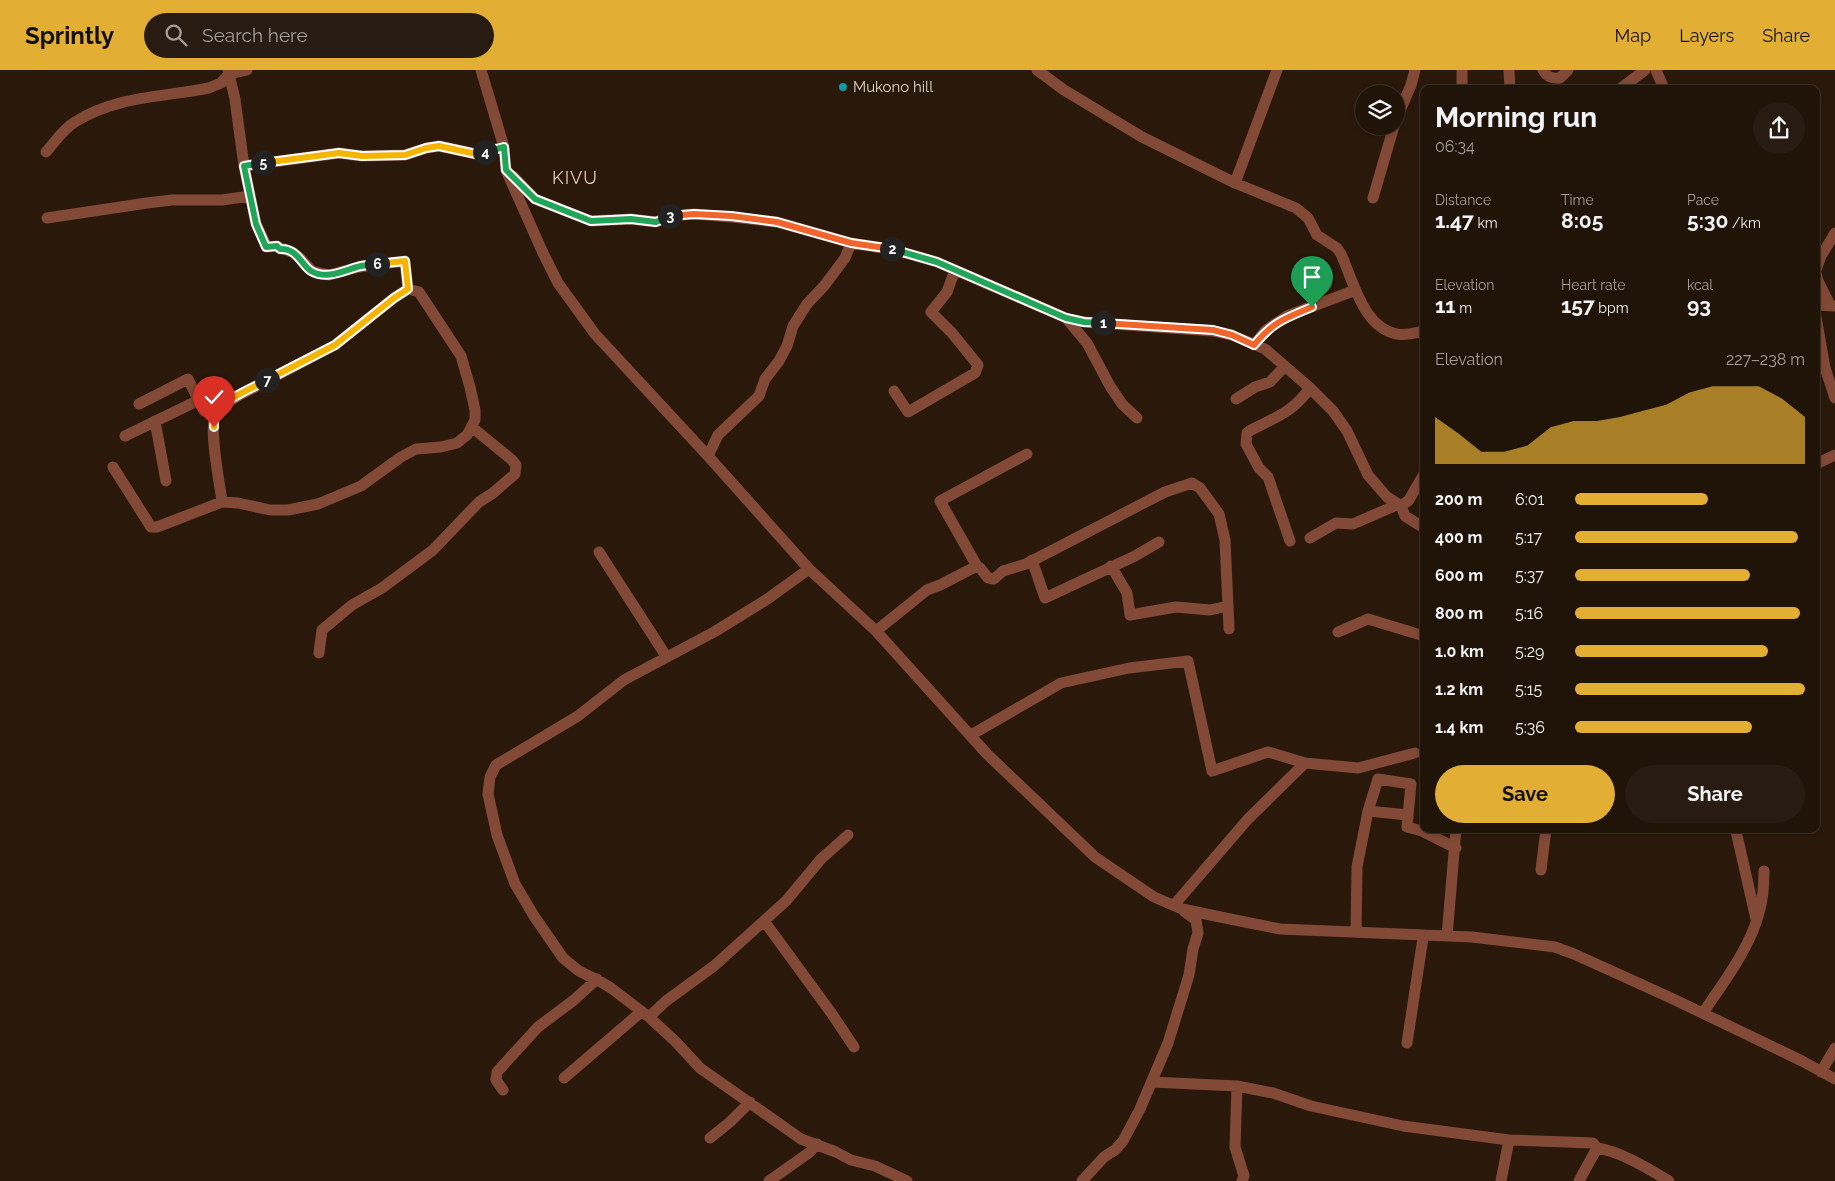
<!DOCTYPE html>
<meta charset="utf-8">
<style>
:root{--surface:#201308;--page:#281c12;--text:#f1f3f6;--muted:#a29e9c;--line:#3d3229;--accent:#e2ae34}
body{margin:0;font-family:Raleway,sans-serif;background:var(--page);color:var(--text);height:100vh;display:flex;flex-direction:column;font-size:19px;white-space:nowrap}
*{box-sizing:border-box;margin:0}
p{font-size:16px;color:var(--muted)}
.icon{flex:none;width:28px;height:28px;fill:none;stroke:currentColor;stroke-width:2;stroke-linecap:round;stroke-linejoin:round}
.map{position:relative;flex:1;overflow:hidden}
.details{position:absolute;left:1420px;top:15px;width:400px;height:748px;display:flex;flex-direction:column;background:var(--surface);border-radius:10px;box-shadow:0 2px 8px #0003,0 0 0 1px var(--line)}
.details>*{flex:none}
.controls{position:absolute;left:1355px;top:15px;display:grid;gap:10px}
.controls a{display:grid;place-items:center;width:50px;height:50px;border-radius:50%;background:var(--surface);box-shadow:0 2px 8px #0003,0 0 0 1px var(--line);font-size:25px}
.pin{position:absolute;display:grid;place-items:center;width:42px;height:42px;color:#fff;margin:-51px -21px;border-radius:50% 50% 50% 0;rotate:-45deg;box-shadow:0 0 5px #0007}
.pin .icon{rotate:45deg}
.km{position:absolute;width:25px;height:25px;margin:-12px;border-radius:50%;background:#222;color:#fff;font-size:14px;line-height:25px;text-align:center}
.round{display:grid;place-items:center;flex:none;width:52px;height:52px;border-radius:26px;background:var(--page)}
.summary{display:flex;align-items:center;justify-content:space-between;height:85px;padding:0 15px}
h1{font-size:28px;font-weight:700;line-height:38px}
.figures{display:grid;grid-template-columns:repeat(3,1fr);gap:8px;height:85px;padding:5px 15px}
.figures div{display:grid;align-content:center}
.figures b{font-size:21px;font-weight:700}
.figures small{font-size:14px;font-weight:400}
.figures p{font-size:14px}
.chart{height:140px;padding:10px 15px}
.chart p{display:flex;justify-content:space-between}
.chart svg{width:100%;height:90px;margin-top:5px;fill:var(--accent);opacity:.7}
.button{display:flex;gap:10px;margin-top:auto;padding:10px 15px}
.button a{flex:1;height:58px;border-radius:30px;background:var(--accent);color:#111;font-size:20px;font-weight:700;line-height:58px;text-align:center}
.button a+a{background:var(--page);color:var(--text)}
ul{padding:0 15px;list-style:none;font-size:16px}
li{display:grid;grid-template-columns:80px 60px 1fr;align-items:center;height:38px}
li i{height:12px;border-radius:6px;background:var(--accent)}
header{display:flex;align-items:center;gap:30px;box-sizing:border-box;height:70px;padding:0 25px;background:var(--accent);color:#111}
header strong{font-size:24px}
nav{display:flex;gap:28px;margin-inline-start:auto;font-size:18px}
.search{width:350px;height:45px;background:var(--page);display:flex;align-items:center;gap:12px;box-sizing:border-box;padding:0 18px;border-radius:28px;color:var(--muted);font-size:19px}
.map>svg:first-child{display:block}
</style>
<header>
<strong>Sprintly</strong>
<div class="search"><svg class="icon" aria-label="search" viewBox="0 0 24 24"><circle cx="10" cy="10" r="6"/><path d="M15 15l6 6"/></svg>Search here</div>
<nav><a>Map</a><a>Layers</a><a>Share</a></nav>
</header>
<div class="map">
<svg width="1835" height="1111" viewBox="0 0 1835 1111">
<rect width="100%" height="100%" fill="#2a190b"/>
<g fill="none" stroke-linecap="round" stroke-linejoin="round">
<path stroke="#834937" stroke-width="11" d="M228 0 235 29 244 96
M481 0 504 77 506 100 543 183 558 213 595 264 708 386 809 499 876 561 987 684 1095 787 1154 827 1182 839 1230 849 1280 859 1472 867 1555 877 1574 884 1671 928 1802 991 1835 1009
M1037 0 1064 20 1142 67 1235 113 1296 138 1308 148 1317 165 1337 178 1341 184C1353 210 1363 258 1397 264 1405 266 1415 263 1424 261
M1462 0V19
M1509 0 1510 19
M1543 0C1547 7 1552 9 1560 8L1568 0
M1656 0 1664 19
M1620 19 1645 0
M1396 50 1411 15 1415 0
M46 82C55 72 63 59 75 52 115 26 164 27 209 18L221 13 229 4 247 0
M513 106 535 129 591 151 631 149 656 152 670 146 694 144 731 147 777 152 851 173 895 180 937 192 1066 248 1084 252 1213 261 1232 265 1265 279 1310 318 1333 341 1347 361 1368 405 1387 427 1401 436 1409 430 1424 404
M1235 113 1277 0
M1373 128 1394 56
M47 148 147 133 172 130H222L250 126
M1816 200 1821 186 1835 163
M1816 203 1818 211 1830 235
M1816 235 1835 236
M1816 247 1825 298 1835 328
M1066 248 1087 273 1110 316 1122 334 1137 348
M1254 275 1266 260 1287 246 1353 221 1356 222
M894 321 908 342 975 303 978 295 952 263 931 242 947 222 955 200
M1236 329 1255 317 1270 312 1285 296
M139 334 188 309 204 341 215 346
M155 351 166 411
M125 366 199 330
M708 386 718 365 759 326 765 309 779 291 787 276 793 256 807 234 824 216 845 188 851 173
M1816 394 1835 385
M113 397 151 457H157L222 432 238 433 270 440H288L318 434 361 416 401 387 416 379 441 377 457 373 467 365 475 350V340L470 317 461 286 419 222 408 219 405 191 359 197 329 205 312 201 300 188 292 182 284 179H281L277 176 267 177 256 154 244 96 339 83 362 86 405 85 427 78 439 76 476 84 504 77
M222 432C220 414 209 362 215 346 218 337 230 331 238 326L335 275 394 228 408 219
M1401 436 1405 446 1424 458
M1310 468 1336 453 1353 454 1399 434
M1290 471 1268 407 1259 398 1246 374 1247 363 1251 360C1276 347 1292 343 1310 318
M599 482 666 586
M1032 490 1045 528 1135 486 1159 472
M977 496 940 431 1027 384
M1111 496 1127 523 1130 545 1176 537 1210 540 1228 536
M809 499 766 530 714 562 624 610 578 646 496 695 490 707 488 724 497 765 515 814 534 846 563 888 579 901 601 912 611 918 649 947 676 972 700 998 801 1069 836 1082 851 1090 875 1096 907 1111
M876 561 927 520 940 515 975 497 980 498 988 508 994 509 1003 501 1026 494 1165 422 1192 413 1200 418 1219 444 1225 470 1229 559
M1338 562 1368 549 1424 566
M319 583 322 560 352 535 382 518 433 480 479 432 493 423 515 404 516 395 512 390 473 358
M971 665 1061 613 1129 598 1188 591 1212 701 1268 682 1305 693
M1408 745 1368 741 1378 709 1411 714 1407 757 1422 761 1456 778
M1736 761 1756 849
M1541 800 1546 759
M1174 835 1248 749 1305 693 1358 698 1415 683
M764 851 832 944 854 977
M1356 862 1357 797 1368 741
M1447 866 1456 759
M1703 943C1723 913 1750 878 1759 843 1763 829 1764 815 1764 801
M649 947 666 931 714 896 786 831 821 789 848 765
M1407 973 1423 868 1425 865
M1821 1002 1835 978
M564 1008 641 942
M1152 1012 1237 1016 1273 1023 1311 1036 1403 1056 1509 1070 1593 1073 1597 1078C1620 1081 1649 1099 1669 1111
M1237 1016 1235 1077 1244 1106 1242 1111
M503 1020 496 1010 497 1002 538 957 574 930 597 909
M710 1068 730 1052 750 1032
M769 1111 810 1082 817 1074
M1082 1111 1104 1087 1115 1080 1123 1071 1140 1039 1168 973 1189 905 1193 879 1198 863 1196 850 1184 841
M1501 1111 1509 1070
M1579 1111 1597 1078"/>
</g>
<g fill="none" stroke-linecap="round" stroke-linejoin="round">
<g stroke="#fff" stroke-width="10">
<path id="split-1" d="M1103 253 1213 260 1232 265 1254 275C1274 251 1284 249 1312 237"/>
</g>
<g stroke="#fff" stroke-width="10">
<path id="split-2" d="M892 179 937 192 1066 248 1084 252 1103 253"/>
</g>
<g stroke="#fff" stroke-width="10">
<path id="split-3" d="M670 146 694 144 731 146 777 152 851 173 892 179"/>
</g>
<g stroke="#fff" stroke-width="10">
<path id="split-4" d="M485 82 504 77 506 100 535 129 591 151 631 149 656 152 670 146"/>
</g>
<g stroke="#fff" stroke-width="10">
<path id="split-5" d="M263 93 339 83 362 86 405 85 426 78 439 76 476 84 485 82"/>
</g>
<g stroke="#fff" stroke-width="10">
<path id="split-6" d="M263 93 244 96 256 154 266 177 277 176 280 179C297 178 301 194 311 201 326 210 343 201 357 197 363 195 370 195 377 194"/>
</g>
<g stroke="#fff" stroke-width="10">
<path id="split-7" d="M267 310 335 275 394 228 408 219 405 191 377 194"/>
</g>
<g stroke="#fff" stroke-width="10">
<path id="split-8" d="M214 357C214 353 214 348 215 345 225 328 251 319 267 310"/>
</g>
<use href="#split-1" stroke="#f0652b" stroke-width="6"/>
<use href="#split-2" stroke="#22a559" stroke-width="6"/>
<use href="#split-3" stroke="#f0652b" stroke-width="6"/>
<use href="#split-4" stroke="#22a559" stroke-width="6"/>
<use href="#split-5" stroke="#f5b400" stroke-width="6"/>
<use href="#split-6" stroke="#22a559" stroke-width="6"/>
<use href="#split-7" stroke="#f5b400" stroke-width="6"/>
<use href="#split-8" stroke="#f5b400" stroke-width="6"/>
</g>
<circle fill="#0f9aa8" stroke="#2a190b" stroke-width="2" cx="843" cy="17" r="5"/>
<g text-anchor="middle" stroke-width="4" stroke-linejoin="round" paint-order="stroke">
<g font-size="15" fill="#dfd3ca" stroke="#2a190b" text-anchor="start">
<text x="853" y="22">Mukono hill</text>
</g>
<g font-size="18" letter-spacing="1" fill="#e2cab9" stroke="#2a190b">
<text x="575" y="114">KIVU</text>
</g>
</g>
</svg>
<div class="controls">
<a><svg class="icon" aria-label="layers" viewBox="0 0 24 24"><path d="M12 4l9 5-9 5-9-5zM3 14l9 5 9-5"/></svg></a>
</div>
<div class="pin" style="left:1312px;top:237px;background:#1e9e55"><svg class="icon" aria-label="arrive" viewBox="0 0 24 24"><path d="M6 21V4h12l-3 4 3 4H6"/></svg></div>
<div class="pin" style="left:214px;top:357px;background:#d93025"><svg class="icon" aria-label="check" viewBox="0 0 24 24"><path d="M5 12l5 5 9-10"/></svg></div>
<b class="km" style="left:1103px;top:253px">1</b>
<b class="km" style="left:892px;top:179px">2</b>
<b class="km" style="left:670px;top:146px">3</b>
<b class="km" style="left:485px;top:82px">4</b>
<b class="km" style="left:263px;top:93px">5</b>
<b class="km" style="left:377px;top:194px">6</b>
<b class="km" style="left:267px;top:310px">7</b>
<section class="details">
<div class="summary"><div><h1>Morning run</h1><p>06:34</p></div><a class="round"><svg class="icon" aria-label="share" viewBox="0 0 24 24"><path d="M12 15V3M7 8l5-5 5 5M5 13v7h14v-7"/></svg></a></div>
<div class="figures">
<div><p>Distance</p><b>1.47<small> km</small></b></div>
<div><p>Time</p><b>8:05</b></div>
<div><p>Pace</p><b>5:30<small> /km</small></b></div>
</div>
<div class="figures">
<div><p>Elevation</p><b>11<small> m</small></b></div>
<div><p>Heart rate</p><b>157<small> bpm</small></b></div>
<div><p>kcal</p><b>93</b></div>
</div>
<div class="chart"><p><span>Elevation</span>227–238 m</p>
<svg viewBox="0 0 160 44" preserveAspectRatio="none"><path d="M0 44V21L10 29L20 38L30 38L40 35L50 26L60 23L70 23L80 21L90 18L100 15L110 9L120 6L130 6L140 6L150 12L160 21V44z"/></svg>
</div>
<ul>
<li><b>200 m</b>6:01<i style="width:58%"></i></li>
<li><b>400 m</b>5:17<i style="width:97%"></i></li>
<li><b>600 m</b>5:37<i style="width:76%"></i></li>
<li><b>800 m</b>5:16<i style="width:98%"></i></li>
<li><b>1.0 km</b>5:29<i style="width:84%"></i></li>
<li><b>1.2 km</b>5:15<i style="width:100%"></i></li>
<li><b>1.4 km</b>5:36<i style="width:77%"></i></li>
</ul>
<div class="button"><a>Save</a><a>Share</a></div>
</section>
</div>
